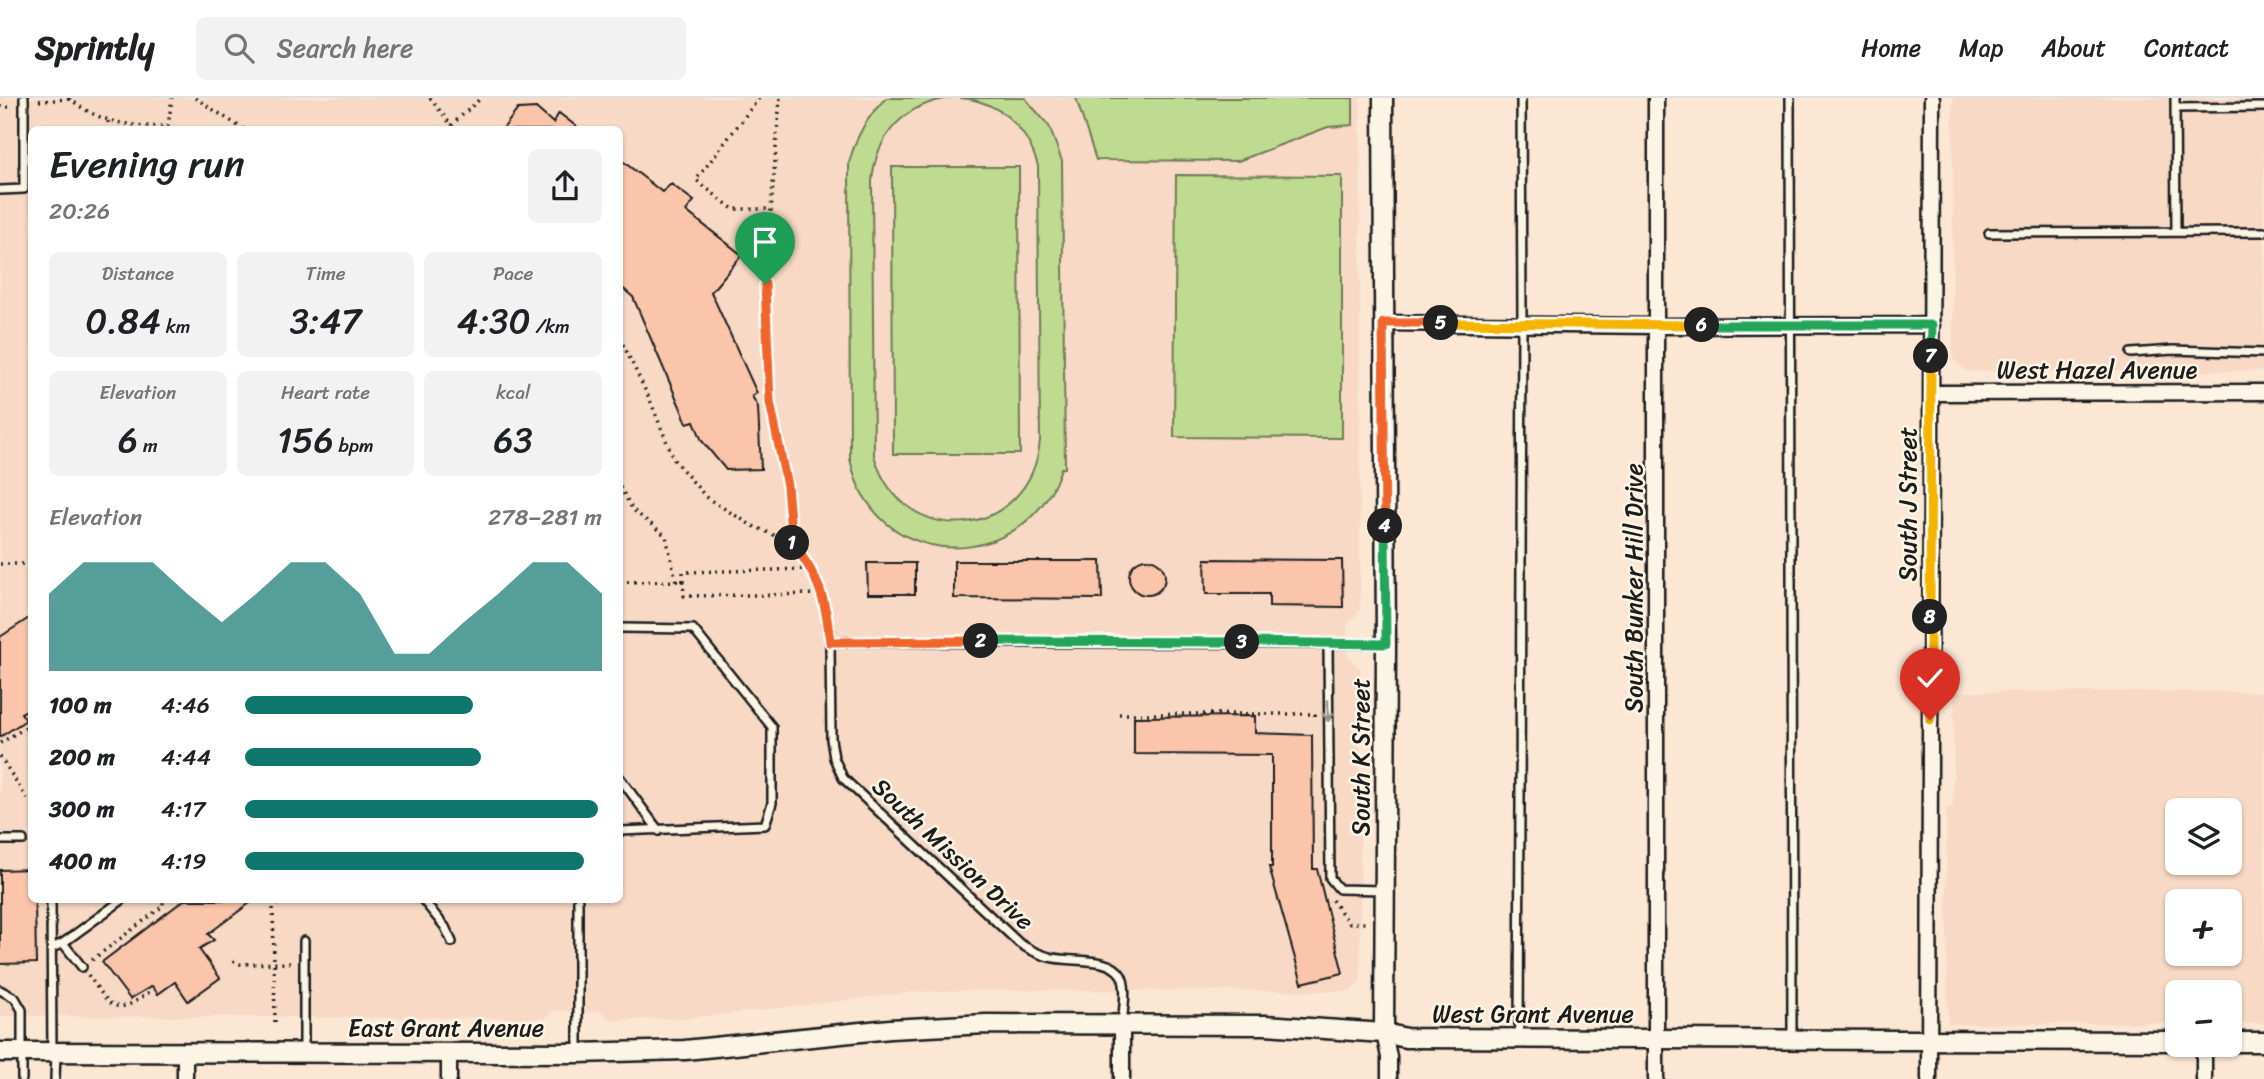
<!DOCTYPE html>
<meta charset="utf-8">
<style>
:root{--surface:#fff;--page:#f2f2f2;--text:#202124;--muted:#757577;--line:#e0e0e0;--accent:#0f766e}
body{margin:0;font-family:Sriracha,sans-serif;background:var(--page);color:var(--text);height:100vh;display:flex;flex-direction:column;font-size:26px;white-space:nowrap}
*{box-sizing:border-box;margin:0}
p{font-size:23px;color:var(--muted)}
.icon{flex:none;width:38px;height:38px;fill:none;stroke:currentColor;stroke-width:2;stroke-linecap:round;stroke-linejoin:round}
.map{position:relative;flex:1;overflow:hidden}
.sheet{position:absolute;left:28px;top:28px;width:595px;height:777px;display:flex;flex-direction:column;background:var(--surface);border-radius:10px;box-shadow:0 2px 5px #0004}
.sheet>*{flex:none}
.buttons{position:absolute;left:2165px;top:700px;display:grid;gap:14px}
.buttons a{display:grid;place-items:center;width:77px;height:77px;border-radius:10px;background:var(--surface);box-shadow:0 2px 5px #0004;font-size:35px}
.pin{position:absolute;display:grid;place-items:center;width:60px;height:60px;color:#fff;margin:-72px -30px;border-radius:50% 50% 50% 0;rotate:-45deg;box-shadow:0 0 7px #0007}
.pin .icon{rotate:45deg}
.km{position:absolute;width:35px;height:35px;margin:-18px;border-radius:50%;background:#222;color:#fff;font-size:19px;line-height:35px;text-align:center}
.round{display:grid;place-items:center;flex:none;width:74px;height:74px;border-radius:10px;background:var(--page)}
.headline{display:flex;align-items:center;justify-content:space-between;height:119px;padding:0 21px}
h1{font-size:38px;font-weight:600;line-height:52px}
.metrics{display:grid;grid-template-columns:repeat(3,1fr);gap:10px;height:119px;padding:7px 21px}
.metrics div{display:grid;align-content:center;border-radius:10px;background:var(--page);text-align:center}
.metrics b{font-size:35px;font-weight:600}
.metrics small{font-size:19px;font-weight:400}
.metrics p{font-size:19px}
.chart{height:196px;padding:14px 21px}
.chart p{display:flex;justify-content:space-between}
.chart svg{width:100%;height:126px;margin-top:7px;fill:var(--accent);opacity:.7}
ul{padding:0 21px;list-style:none;font-size:23px}
li{display:grid;grid-template-columns:112px 84px 1fr;align-items:center;height:52px}
li i{height:18px;border-radius:9px;background:var(--accent)}
header{display:flex;align-items:center;gap:42px;box-sizing:border-box;height:98px;padding:0 35px;background:var(--surface);border-bottom:2px solid var(--line)}
header strong{font-size:33px}
nav{display:flex;gap:38px;margin-inline-start:auto;font-size:24px}
.search{width:490px;height:63px;background:var(--page);display:flex;align-items:center;gap:18px;box-sizing:border-box;padding:0 24px;border-radius:10px;color:var(--muted);font-size:26px}
.map>svg:first-child{display:block}
</style>
<header>
<strong>Sprintly</strong>
<div class="search"><svg class="icon" aria-label="search" viewBox="0 0 24 24"><circle cx="10" cy="10" r="6"/><path d="M15 15l6 6"/></svg>Search here</div>
<nav><a>Home</a><a>Map</a><a>About</a><a>Contact</a></nav>
</header>
<div class="map">
<svg width="2264" height="981" viewBox="0 0 2264 981">
<rect width="100%" height="100%" fill="#fbe7d4"/>
<filter id="ink" filterUnits="userSpaceOnUse"><feTurbulence type="fractalNoise" baseFrequency=".0143" numOctaves="2"/><feDisplacementMap in="SourceGraphic" scale="14" xChannelSelector="R" yChannelSelector="G"/><feConvolveMatrix kernelMatrix="1 2 1 2 8 2 1 2 1" color-interpolation-filters="sRGB"/></filter>
<g filter="url(#ink)">
<path fill="#f7d9c5" fill-rule="evenodd" d="M0 0H1360V512L1347 527V557L1360 571V885L1351 893 986 892 913 894 745 914 686 920 612 922 602 914 554 913 545 920 0 918ZM32 32H620V802H32Z
M1953 0H2264V273H1966L1953 261Z
M1954 594H2264V925H2230V894H2177V925L1948 926 1946 710 1953 709ZM2230 712V765H2177V712ZM2177 803H2230V856H2177Z"/>
<path fill="#bfda91" stroke="#6e7b56" stroke-width="2" d="M886 0H952C905 5 876 37 872 83L874 357C901 455 1031 443 1040 342L1038 68C1027 30 1000 3 960 0H1025L1049 28 1062 63 1065 370H1061C1034 460 912 480 863 397 856 386 853 373 850 361L849 65C856 38 867 19 886 0Z
M1076 0H1353V27L1328 29 1238 63 1096 62Z
M892 69H1019L1020 356H893Z
M1176 77 1342 78V340L1174 339Z"/>
<path fill="#fac5ab" stroke="#1c1c1c" stroke-width="2" d="M536 10 553 25 559 15 581 32H502L518 11Z
M620 61 662 94 671 86 694 103 686 113 742 157 711 194 757 295 752 298 758 309 761 371 726 372 702 343 694 323 687 325 633 199 620 188Z
M1129 479a18 18 0 1 1 36 0a18 18 0 1 1-36 0Z
M1205 461 1342 462 1343 509 1269 508V496H1206Z
M954 463H1101L1102 501 954 500Z
M867 465H915V496H868Z
M32 518V609L21 615 26 622 0 639V539Z
M1255 618V635L1312 637 1313 771H1317L1343 875 1302 885 1269 769H1272V657L1134 656V619Z
M32 771V802H35L36 865 0 866V772Z
M184 802H254L208 836 214 842 199 851 220 880 188 903 175 884 158 896 152 888 130 901 102 864Z"/>
<g fill="none" stroke-linecap="round" stroke-linejoin="round">
<g stroke="#1c1c1c" stroke-width="12">
<path id="service" d="M1790 0 1792 942
M2175 0 2176 134
M2175 10 2264 9
M0 92 24 91V0
M1989 135 2264 134
M2131 255 2173 252 2264 255
M620 530 693 531 772 629V705L765 727 620 733
M1328 545 1330 780 1339 791 1382 792
M620 680 659 733
M0 742H23
M51 802 52 954
M423 802 445 829 452 844
M578 802V954
M304 843V954
M63 845 82 869
M52 850 63 845 122 802
M0 892 15 900 22 912V981
M1122 926C1123 913 1128 889 1121 877 1109 857 1069 865 1049 859 1038 856 1028 851 1019 845L843 680 834 660 831 641 830 544 1384 546
M1519 941 1522 225 1521 0
M55 981 56 955"/>
</g>
<g stroke="#1c1c1c" stroke-width="19">
<path id="minor" d="M1656 0V981
M1383 225 1657 228 1932 227
M1931 295 2264 294
M1122 927V981
M1384 935 1389 959V981
M449 956V981
M185 981V955
M1929 981 1932 0
M2204 981V947"/>
</g>
<g stroke="#1c1c1c" stroke-width="23">
<path id="tertiary" d="M1383 0 1386 546 1384 935
M2230 944H2264
M0 954 578 955 685 952 890 931 986 926 1265 927 1384 935 1406 940 2177 943"/>
</g>
<path stroke="#1c1c1c" stroke-width="3.5" stroke-dasharray="2 5" stroke-linecap="butt" d="M69 0C98 25 131 29 168 28L172 0
M195 0 245 32
M430 0 455 32
M759 0 696 82 733 111H771
M780 0 765 186 770 304 787 388 792 445
M39 3 69 1
M0 9H14
M108 23 109 32
M446 32 481 0
M620 240 650 302 674 362 707 400 751 427 792 445 804 459 812 471 823 496 829 534
M620 389 633 412 666 438 676 483
M0 466H32
M683 483V474L812 471
M620 484 683 483 684 498 823 496
M1119 616H1315V621
M0 645 32 626
M0 658 29 704H32
M1332 802 1349 825H1365
M92 862 163 808V802
M233 863 240 866 290 865
M88 877C112 910 114 920 151 893
M275 924 273 809 283 802"/>
<use href="#service" stroke="#fcf5e5" stroke-width="7"/>
<use href="#minor" stroke="#fcf5e5" stroke-width="14"/>
<use href="#tertiary" stroke="#fcf5e5" stroke-width="18"/>
</g>
<defs><path id="oneway-shaft" d="M-6 0H5M1.5-3L5.5 0L1.5 3" fill="none" stroke-width="1.6" stroke-linecap="round" stroke-linejoin="round" transform="scale(1.75)"/></defs>
<use stroke="#97938b" href="#oneway-shaft" transform="translate(1328 613) rotate(89)"/>
</g>
<g fill="none" stroke-linecap="round" stroke-linejoin="round" filter="url(#ink)">
<g stroke="#fff" stroke-width="14">
<path id="split-1" d="M765 186 770 304 787 388 792 445"/>
</g>
<g stroke="#fff" stroke-width="14">
<path id="split-2" d="M792 445C819 478 826 502 830 544L981 543"/>
</g>
<g stroke="#fff" stroke-width="14">
<path id="split-3" d="M981 543 1242 544"/>
</g>
<g stroke="#fff" stroke-width="14">
<path id="split-4" d="M1242 544 1386 546 1385 428"/>
</g>
<g stroke="#fff" stroke-width="14">
<path id="split-5" d="M1385 428 1383 225H1441"/>
</g>
<g stroke="#fff" stroke-width="14">
<path id="split-6" d="M1441 225 1702 227"/>
</g>
<g stroke="#fff" stroke-width="14">
<path id="split-7" d="M1702 227H1932L1931 258"/>
</g>
<g stroke="#fff" stroke-width="14">
<path id="split-8" d="M1930 519 1931 258"/>
</g>
<g stroke="#fff" stroke-width="14">
<path id="split-9" d="M1930 622V519"/>
</g>
<use href="#split-1" stroke="#f0652b" stroke-width="9"/>
<use href="#split-2" stroke="#f0652b" stroke-width="9"/>
<use href="#split-3" stroke="#22a559" stroke-width="9"/>
<use href="#split-4" stroke="#22a559" stroke-width="9"/>
<use href="#split-5" stroke="#f0652b" stroke-width="9"/>
<use href="#split-6" stroke="#f5b400" stroke-width="9"/>
<use href="#split-7" stroke="#22a559" stroke-width="9"/>
<use href="#split-8" stroke="#f5b400" stroke-width="9"/>
<use href="#split-9" stroke="#f5b400" stroke-width="9"/>
</g>
<g text-anchor="middle" stroke-width="5" stroke-linejoin="round" paint-order="stroke">
<g font-size="24" fill="#1c1c1c" stroke="#fcf5e5">
<text x="2097" y="280">West Hazel Avenue</text>
<text transform="translate(1908 406) rotate(-90)" y="8">South J Street</text>
<text transform="translate(1634 490) rotate(-90)" y="8">South Bunker Hill Drive</text>
<text transform="translate(1361 659) rotate(-90)" y="8">South K Street</text>
<text transform="translate(953 756) rotate(43)" y="8">South Mission Drive</text>
<text x="1533" y="924">West Grant Avenue</text>
<text x="446" y="938">East Grant Avenue</text>
</g>
</g>
</svg>
<div class="buttons">
<a><svg class="icon" aria-label="layers" viewBox="0 0 24 24"><path d="M12 4l9 5-9 5-9-5zM3 14l9 5 9-5"/></svg></a>
<a>+</a>
<a>−</a>
</div>
<div class="pin" style="left:765px;top:186px;background:#1e9e55"><svg class="icon" aria-label="arrive" viewBox="0 0 24 24"><path d="M6 21V4h12l-3 4 3 4H6"/></svg></div>
<div class="pin" style="left:1930px;top:622px;background:#d93025"><svg class="icon" aria-label="check" viewBox="0 0 24 24"><path d="M5 12l5 5 9-10"/></svg></div>
<b class="km" style="left:792px;top:445px">1</b>
<b class="km" style="left:981px;top:543px">2</b>
<b class="km" style="left:1242px;top:544px">3</b>
<b class="km" style="left:1385px;top:428px">4</b>
<b class="km" style="left:1441px;top:225px">5</b>
<b class="km" style="left:1702px;top:227px">6</b>
<b class="km" style="left:1931px;top:258px">7</b>
<b class="km" style="left:1930px;top:519px">8</b>
<section class="sheet">
<div class="headline"><div><h1>Evening run</h1><p>20:26</p></div><a class="round"><svg class="icon" aria-label="share" viewBox="0 0 24 24"><path d="M12 15V3M7 8l5-5 5 5M5 13v7h14v-7"/></svg></a></div>
<div class="metrics">
<div><p>Distance</p><b>0.84<small> km</small></b></div>
<div><p>Time</p><b>3:47</b></div>
<div><p>Pace</p><b>4:30<small> /km</small></b></div>
</div>
<div class="metrics">
<div><p>Elevation</p><b>6<small> m</small></b></div>
<div><p>Heart rate</p><b>156<small> bpm</small></b></div>
<div><p>kcal</p><b>63</b></div>
</div>
<div class="chart"><p><span>Elevation</span>278–281 m</p>
<svg viewBox="0 0 160 44" preserveAspectRatio="none"><path d="M0 44V17L10 6L20 6L30 6L40 17L50 27L60 17L70 6L80 6L90 17L100 38L110 38L120 27L130 17L140 6L150 6L160 17V44z"/></svg>
</div>
<ul>
<li><b>100 m</b>4:46<i style="width:64%"></i></li>
<li><b>200 m</b>4:44<i style="width:66%"></i></li>
<li><b>300 m</b>4:17<i style="width:99%"></i></li>
<li><b>400 m</b>4:19<i style="width:95%"></i></li>
</ul>
</section>
</div>
